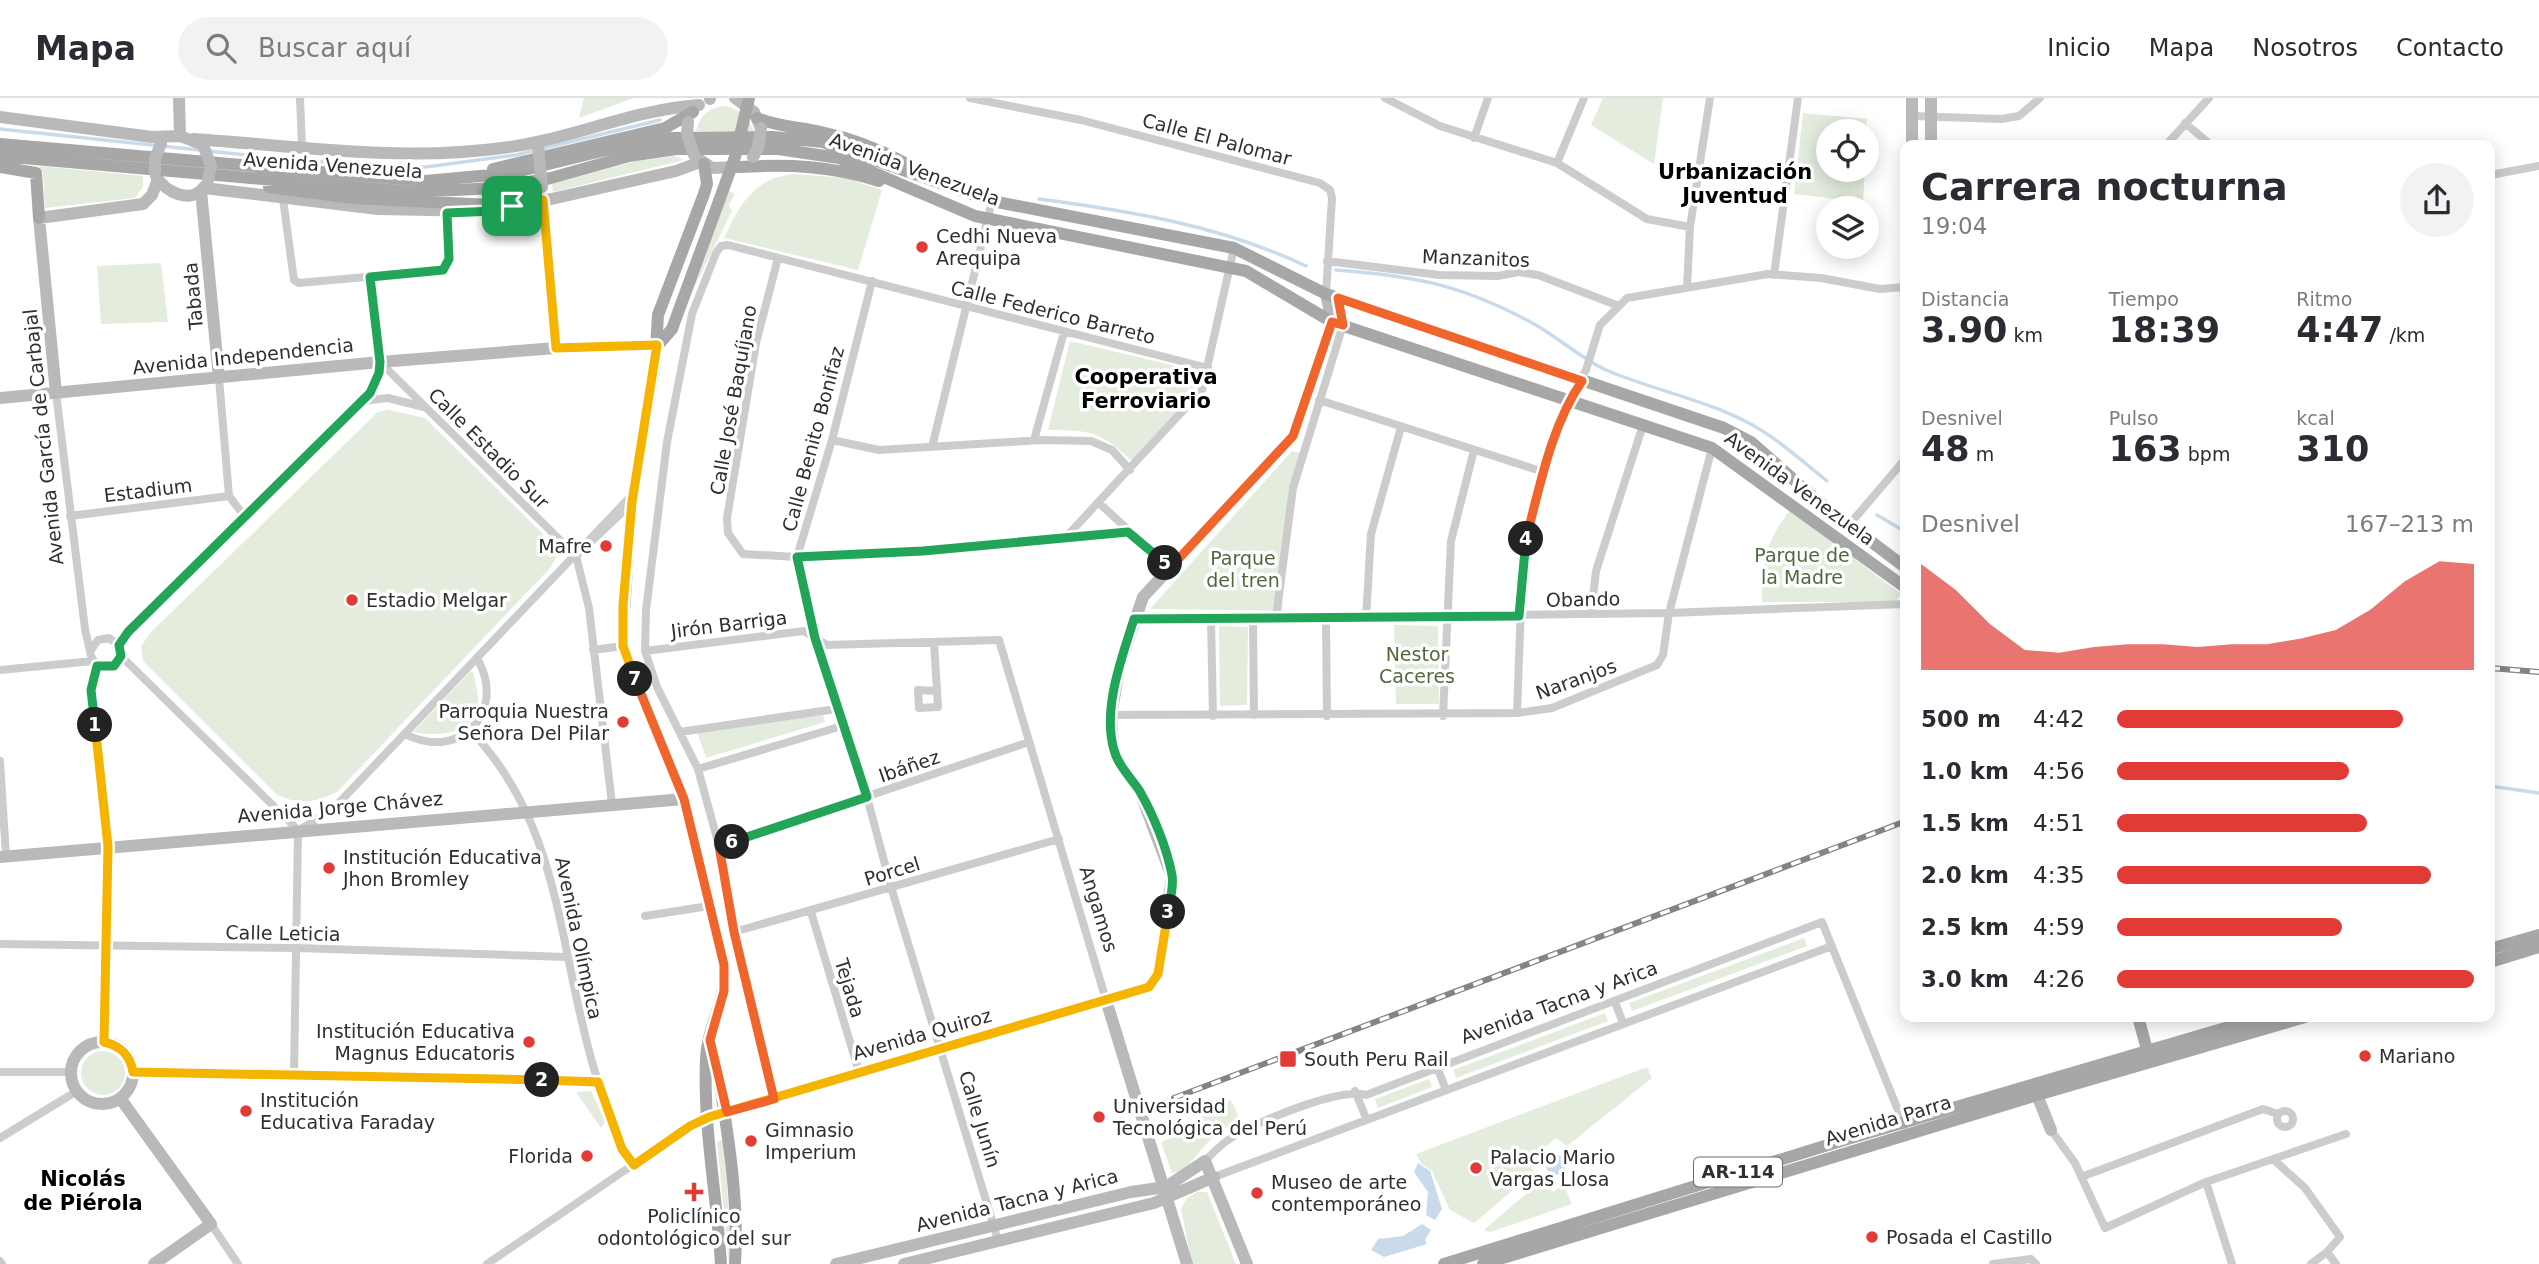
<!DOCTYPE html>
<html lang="es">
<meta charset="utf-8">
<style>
:root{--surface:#fff;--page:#f2f2f3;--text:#2b2b33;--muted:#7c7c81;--line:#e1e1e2;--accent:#e23a35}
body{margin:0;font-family:"DejaVu Sans",sans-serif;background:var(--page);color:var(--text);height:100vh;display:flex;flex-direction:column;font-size:26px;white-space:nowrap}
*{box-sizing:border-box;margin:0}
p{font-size:23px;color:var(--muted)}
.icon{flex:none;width:38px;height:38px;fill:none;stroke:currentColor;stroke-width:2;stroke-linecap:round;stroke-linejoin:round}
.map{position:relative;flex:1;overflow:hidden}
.sheet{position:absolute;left:1900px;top:42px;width:595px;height:882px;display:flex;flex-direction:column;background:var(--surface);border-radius:14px;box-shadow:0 4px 18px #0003}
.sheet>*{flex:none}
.fabs{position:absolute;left:1816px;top:21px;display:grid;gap:14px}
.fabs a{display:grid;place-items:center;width:63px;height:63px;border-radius:50%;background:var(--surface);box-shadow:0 4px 18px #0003;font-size:35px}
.pin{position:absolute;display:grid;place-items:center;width:60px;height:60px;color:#fff;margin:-30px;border-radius:14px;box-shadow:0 4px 10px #0006}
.km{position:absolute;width:35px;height:35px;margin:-18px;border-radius:50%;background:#222;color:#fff;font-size:19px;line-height:35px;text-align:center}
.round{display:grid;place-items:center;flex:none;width:74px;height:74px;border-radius:37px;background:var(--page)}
.summary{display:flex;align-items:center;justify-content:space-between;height:119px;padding:0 21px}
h1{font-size:38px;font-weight:800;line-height:52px}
.stats{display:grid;grid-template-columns:repeat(3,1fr);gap:10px;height:119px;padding:7px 21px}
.stats div{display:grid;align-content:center}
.stats b{font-size:35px;font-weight:800}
.stats small{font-size:19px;font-weight:400}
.stats p{font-size:19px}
.chart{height:196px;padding:14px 21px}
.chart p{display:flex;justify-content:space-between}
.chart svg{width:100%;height:126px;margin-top:7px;fill:var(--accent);opacity:.7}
ul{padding:0 21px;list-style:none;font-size:23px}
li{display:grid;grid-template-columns:112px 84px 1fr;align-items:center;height:52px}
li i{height:18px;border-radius:9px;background:var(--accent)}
header{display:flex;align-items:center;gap:42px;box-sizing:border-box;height:98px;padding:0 35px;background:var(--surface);border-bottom:2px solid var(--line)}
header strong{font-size:33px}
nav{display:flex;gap:38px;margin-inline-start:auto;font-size:24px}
.search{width:490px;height:63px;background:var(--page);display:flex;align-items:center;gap:18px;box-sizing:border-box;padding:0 24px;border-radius:38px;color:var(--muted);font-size:26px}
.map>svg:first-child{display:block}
</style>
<header>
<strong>Mapa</strong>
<div class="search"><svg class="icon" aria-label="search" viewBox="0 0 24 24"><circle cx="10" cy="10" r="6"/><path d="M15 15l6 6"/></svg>Buscar aquí</div>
<nav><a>Inicio</a><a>Mapa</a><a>Nosotros</a><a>Contacto</a></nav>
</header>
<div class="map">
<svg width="2539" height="1166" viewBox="0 0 2539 1166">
<rect width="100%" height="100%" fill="#fff"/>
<path fill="#e3ecdd" d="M584 0H634L579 20Z
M1603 0H1663L1654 66 1591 27Z
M727 8 744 15 754 33H696C701 16 709 9 727 8Z
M1803 15 1867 21 1866 33H1829V72H1865L1863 104 1794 96Z
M674 58 684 62 553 94 552 86 636 63Z
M39 68 143 78V89L135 100 45 110 43 74Z
M794 76 845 80 882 92 858 172 724 140C740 107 753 80 794 76Z
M726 92 735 96 729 107 732 113 689 200Z
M161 165 168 224 101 226 97 168Z
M1070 243 1201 274 1195 293 1134 365C1101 334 1093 332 1048 332Z
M388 312 425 320 554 447 557 458 550 470 337 694C314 705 301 707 277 697L143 563 141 548 151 534 378 314Z
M1292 353 1301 355 1288 396 1282 513 1150 511Z
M1790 412 1901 496 1895 504H1762C1761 466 1766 443 1790 412Z
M1394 527 1438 528 1439 606H1396Z
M1219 528 1248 529 1247 607 1220 608Z
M470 574H473C475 583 478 593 478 602 479 637 438 639 413 634Z
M823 617 825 624 706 660 697 634Z
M1804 840 1807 848 1632 913 1629 905Z
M1605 915 1608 923 1456 980 1453 972Z
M81 975a22 22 0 1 1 44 0a22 22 0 1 1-44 0Z
M1647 969 1652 980 1567 1048 1556 1040 1528 1064 1534 1074 1474 1125 1450 1112 1432 1073 1421 1065 1416 1056Z
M1429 981 1432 989 1378 1010 1375 1001Z
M591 993 605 1023 601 1030 576 994Z
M1231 1002 1239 1020 1210 1042 1183 1073 1172 1075 1161 1044 1205 1026 1201 1014Z
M724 1042 730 1133 729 1166 717 1043Z
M1542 1082 1553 1094 1563 1086 1572 1106 1490 1134 1484 1132Z
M1197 1094H1207L1236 1166H1192L1181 1111 1187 1100Z"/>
<path fill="#c9dbeb" d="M1546 1067a10 10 0 1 1 20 0a10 10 0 1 1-20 0Z
M1418 1065 1430 1073 1442 1111 1435 1122 1426 1117 1428 1094 1414 1074Z
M1422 1126 1431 1132 1425 1142 1427 1146 1384 1159 1371 1152 1378 1141 1403 1138Z"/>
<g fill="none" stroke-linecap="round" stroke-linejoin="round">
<path stroke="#c9dbeb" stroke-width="3.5" d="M0 31 304 63 426 69 516 57 660 22
M1039 101C1131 113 1222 128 1306 168
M1336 172C1416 178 1463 187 1534 226 1556 238 1585 263 1606 272 1657 294 1716 303 1764 334 1786 348 1807 367 1827 383
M1877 417 1906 434
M2490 688 2539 695"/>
<path stroke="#ccc" stroke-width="8" d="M300 0 302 49
M970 0 1081 22 1320 85 1330 92 1332 100 1326 196
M1385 0 1440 28 1557 65 1647 121 1690 129
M1912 18 2001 21 2019 18 2040 0
M2185 25 2211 47
M1474 40 1488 0
M2166 47 2209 0
M1557 65 1584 0
M2490 77 2539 68
M283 101 294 182 299 185 443 172 449 161 448 115
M543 102 556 250
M778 160 756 245 727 420 728 435 743 456 797 459 923 453 1128 434
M1327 163 1439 177 1498 178 1518 174 1538 177 1619 208
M1774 177 1798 0
M872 183 832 342 797 459 815 540 867 699 891 789 998 1142
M1687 189 1690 129 1710 0
M380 264 576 458 589 510 612 706
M219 280 229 398 245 419
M56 295 85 531 91 558 97 568 109 570 121 558 119 547 109 540 98 542 91 552
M1319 302 1544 374
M362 303 388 300 424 309
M832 342 879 352 1041 342 1091 343 1112 352 1130 372
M1034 342 1064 234
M932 349 992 103
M1099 405 1170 470
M70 418 229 398
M1849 427 1906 360
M1067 438 1202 292 1234 150
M578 456 632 405
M1591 516 1596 473 1643 327
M1276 520 1293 390 1343 227 1338 199
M1366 520 1371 436 1401 329
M1134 521 1669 515 1906 506
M1253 521 1254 617
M1326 521 1327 618
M1211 522 1213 618
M934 545 938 609 919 610 918 592 937 593
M119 547 370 295 379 275 380 264 370 179
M593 552 623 548
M645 553 804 533 827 547 999 542 1106 902
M121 558 298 732
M97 568 91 592 108 748
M0 572 93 563
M1517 615 1523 451 1544 374 1570 300 1586 272 1600 227 1627 200 1768 176 1821 180 1880 191 1906 189
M1111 617 1517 615 1552 610 1657 567 1663 557 1669 515 1712 350
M1443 618 1451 443 1474 352
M470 632C563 728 558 853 595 974 605 1007 615 1038 634 1067
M680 634 836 611
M405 636C459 664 507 615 478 562
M0 663 6 758
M698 671 842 628
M301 731 333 711 633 396
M719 748 1029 644
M811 814 859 974
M645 818 709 808
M734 834 1059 741
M0 846 298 850 566 859
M1615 904 1623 925
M1437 969 1446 992
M0 974H71
M133 974 598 983
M294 977 298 732
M1355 993 1366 1020
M774 1001 734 834 719 748 698 671 657 589 645 553 646 512 667 344 692 216 716 155 721 148 728 147 1208 270
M2277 1021a8 8 0 1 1 16 0a8 8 0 1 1-16 0Z
M2051 1032 2075 1065 2105 1130 2206 1084 2346 1036
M0 1040 77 993
M2273 1061 2305 1090 2340 1139 2327 1154
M1205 1063C1216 1051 1228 1040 1243 1033 1269 1020 1341 989 1366 997L1822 824 1904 1027
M1214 1079 1832 848
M2081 1079 2263 1011 2278 1016
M2206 1084 2232 1166
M211 1126 238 1166
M0 1163 2 1166
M487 1166 690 1028 709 1019
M1993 1166 2031 1161 2036 1166
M2311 1166 2327 1154 2336 1166"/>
<path stroke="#b9b9b9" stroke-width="12" d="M179 0 180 38
M735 0 754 14 761 30
M1912 0V47
M1931 0V47
M710 1V0
M0 19 152 39 180 38 201 46
M194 41C297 48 400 64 502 50 569 42 631 12 699 7
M697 60 712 70 738 69
M156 78C165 94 191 107 204 89
M204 90 378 111 483 113 529 106 676 73 700 64
M201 93 219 280
M56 295 39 120 143 106 152 97 158 81
M0 300 380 264 556 250 658 247
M0 759 684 701
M1106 902 1187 1166
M104 944 108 748
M71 975a31 31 0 1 1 62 0a31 31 0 1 1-62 0Z
M2037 997 2051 1032
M120 1000 211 1126 154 1166
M709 1019 1149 889 1158 876 1172 779 1140 694 1119 665 1113 649 1111 617 1120 567 1143 499 1293 338 1332 224 1326 196
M836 1166 1131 1094 1166 1089 1205 1063 1247 1166
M904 1166 1154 1105 1214 1079"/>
<path stroke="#a7a7a7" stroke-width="12" d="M757 20C779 29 799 29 821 34 850 40 877 50 903 64
M0 46 425 83 512 75 630 46 672 40 773 39 823 44 992 103 1234 150 1326 196 1724 330 1751 344 1819 404 1906 470
M0 58 411 94 497 90 551 80 629 58 676 51H778L839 60 975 118 1246 173 1332 224 1712 350 1906 490
M704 66 707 86 704 96 658 217 655 266 632 404 622 540 629 567 684 701 724 867C728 900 707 928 706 961 703 1029 717 1098 721 1166
M0 69 36 75 39 120
M739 69C788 66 833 68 879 83
M493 71 665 30 693 14
M269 89 353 100 512 108
M658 247 672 231 719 103
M2490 851 2539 837
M2490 864 2539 849
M2138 919 2149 959
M727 1014 718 974C728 1037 739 1102 735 1166
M1444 1166 1844 1042 2263 919
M1483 1166 2037 997 2305 919"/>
<g stroke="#848484" stroke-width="6">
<path id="rail" d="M2490 570 2539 574
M1174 1000 1906 723"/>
</g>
<use href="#rail" stroke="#fff" stroke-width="3.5" stroke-dasharray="10" stroke-linecap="butt"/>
<path stroke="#b9b9b9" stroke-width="12" d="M688 24 687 36 694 57
M538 47 542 89
M205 52 211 68 208 82
M753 59 758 50 761 30
M155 74V60L161 46"/>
<path stroke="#a7a7a7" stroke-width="12" d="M719 103 735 59 749 0"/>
</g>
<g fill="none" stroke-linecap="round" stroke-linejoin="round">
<g stroke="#fff" stroke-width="14">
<path id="split-1" d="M95 627 91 592 97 568H114L121 558 119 547 128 534 370 295 379 275 380 264 370 179 443 172 449 161 447 115 496 113 512 108"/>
</g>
<g stroke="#fff" stroke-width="14">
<path id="split-2" d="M95 627 108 748 104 944C121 948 130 957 133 974L542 982"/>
</g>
<g stroke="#fff" stroke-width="14">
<path id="split-3" d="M542 982 598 984 622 1051 634 1067 690 1028 709 1019 1149 889 1158 876 1168 814"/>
</g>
<g stroke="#fff" stroke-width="14">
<path id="split-4" d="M1168 814C1170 802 1174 789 1172 777 1167 750 1153 716 1139 692 1130 679 1118 667 1114 652 1102 611 1122 559 1134 521L1519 518 1526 441"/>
</g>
<g stroke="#fff" stroke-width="14">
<path id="split-5" d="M1165 465 1170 470 1293 338 1332 224 1343 227 1338 200 1582 283C1551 328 1540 388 1526 441"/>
</g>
<g stroke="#fff" stroke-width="14">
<path id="split-6" d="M732 744 867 699 815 540 797 459 923 453 1128 434 1165 465"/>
</g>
<g stroke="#fff" stroke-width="14">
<path id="split-7" d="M635 581 684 701 724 867V893L710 942 727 1014 774 1001 734 834 719 748 732 744"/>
</g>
<g stroke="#fff" stroke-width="14">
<path id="split-8" d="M512 108 543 102 556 250 657 247 632 404 623 507V548L635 581"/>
</g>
<use href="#split-1" stroke="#22a559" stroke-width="9"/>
<use href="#split-2" stroke="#f5b400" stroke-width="9"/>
<use href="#split-3" stroke="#f5b400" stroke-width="9"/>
<use href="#split-4" stroke="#22a559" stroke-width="9"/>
<use href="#split-5" stroke="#f0652b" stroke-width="9"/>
<use href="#split-6" stroke="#22a559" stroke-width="9"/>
<use href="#split-7" stroke="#f0652b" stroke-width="9"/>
<use href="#split-8" stroke="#f5b400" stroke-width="9"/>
</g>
<g fill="#e23a35" stroke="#fff" stroke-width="2.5">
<circle cx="922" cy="149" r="7"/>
<circle cx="606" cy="448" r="7"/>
<circle cx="352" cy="502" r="7"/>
<circle cx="623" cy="624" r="7"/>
<circle cx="329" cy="770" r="7"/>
<circle cx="529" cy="944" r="7"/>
<circle cx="2365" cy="958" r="7"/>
<rect x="1279" y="952" width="18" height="18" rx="3.5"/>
<circle cx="246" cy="1013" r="7"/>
<circle cx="1099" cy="1019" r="7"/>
<circle cx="751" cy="1043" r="7"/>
<circle cx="587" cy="1058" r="7"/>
<circle cx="1476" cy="1070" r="7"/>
<path d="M690.5 1083.5h7v7h7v7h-7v7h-7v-7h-7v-7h7z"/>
<circle cx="1257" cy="1095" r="7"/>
<circle cx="1872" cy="1139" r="7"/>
</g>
<g text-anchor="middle" stroke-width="7" stroke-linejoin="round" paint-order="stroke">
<rect fill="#fff" stroke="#6d6d6d" stroke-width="2" x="1694" y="1059.5" width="88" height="29" rx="5"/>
<g font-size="18" font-weight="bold" fill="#2f2f2f">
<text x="1738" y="1080">AR-114</text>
</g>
<g font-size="19" fill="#2f2f2f" stroke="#fff">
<text transform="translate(1217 41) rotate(15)" y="7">Calle El Palomar</text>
<text transform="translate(333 67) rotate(4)" y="7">Avenida Venezuela</text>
<text transform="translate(915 71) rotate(20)" y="7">Avenida Venezuela</text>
<text transform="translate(1476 160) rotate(2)" y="7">Manzanitos</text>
<text transform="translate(193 198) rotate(-95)" y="7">Tabada</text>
<text transform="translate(1053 214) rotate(14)" y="7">Calle Federico Barreto</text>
<text transform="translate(243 258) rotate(-6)" y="7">Avenida Independencia</text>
<text transform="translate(733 302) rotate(-80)" y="7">Calle José Baquíjano</text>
<text transform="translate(43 339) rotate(-96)" y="7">Avenida García de Carbajal</text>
<text transform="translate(813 341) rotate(-75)" y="7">Calle Benito Bonifaz</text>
<text transform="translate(489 350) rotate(45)" y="7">Calle Estadio Sur</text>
<text transform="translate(1800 390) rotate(36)" y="7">Avenida Venezuela</text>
<text transform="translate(148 392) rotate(-7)" y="7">Estadium</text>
<text transform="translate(1583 501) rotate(-1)" y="7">Obando</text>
<text transform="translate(729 526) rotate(-7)" y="7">Jirón Barriga</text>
<text transform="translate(1576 581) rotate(-20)" y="7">Naranjos</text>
<text transform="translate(909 668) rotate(-19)" y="7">Ibáñez</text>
<text transform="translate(340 709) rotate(-5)" y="7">Avenida Jorge Chávez</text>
<text transform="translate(892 773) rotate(-17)" y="7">Porcel</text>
<text transform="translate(1099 811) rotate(73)" y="7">Angamos</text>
<text transform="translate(283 835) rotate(1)" y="7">Calle Leticia</text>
<text transform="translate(579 840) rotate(78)" y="7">Avenida Olímpica</text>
<text transform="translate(850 890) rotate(73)" y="7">Tejada</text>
<text transform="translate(1559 904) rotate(-20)" y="7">Avenida Tacna y Arica</text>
<text transform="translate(922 936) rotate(-16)" y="7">Avenida Quiroz</text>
<text transform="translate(980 1021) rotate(73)" y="7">Calle Junín</text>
<text transform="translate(1888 1022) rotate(-17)" y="7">Avenida Parra</text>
<text transform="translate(1017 1102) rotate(-14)" y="7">Avenida Tacna y Arica</text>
</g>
<g font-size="19" fill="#2f2f2f" stroke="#fff" text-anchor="start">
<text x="936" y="145">Cedhi Nueva<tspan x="936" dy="22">Arequipa</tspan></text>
<text x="592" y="455" text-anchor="end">Mafre</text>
<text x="366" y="509">Estadio Melgar</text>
<text x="609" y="620" text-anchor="end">Parroquia Nuestra<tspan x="609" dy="22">Señora Del Pilar</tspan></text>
<text x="343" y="766">Institución Educativa<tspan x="343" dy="22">Jhon Bromley</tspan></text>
<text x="515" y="940" text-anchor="end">Institución Educativa<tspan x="515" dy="22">Magnus Educatoris</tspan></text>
<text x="2379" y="965">Mariano</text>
<text x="1304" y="968">South Peru Rail</text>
<text x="260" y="1009">Institución<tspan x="260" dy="22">Educativa Faraday</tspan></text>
<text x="1113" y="1015">Universidad<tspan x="1113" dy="22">Tecnológica del Perú</tspan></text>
<text x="765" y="1039">Gimnasio<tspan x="765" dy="22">Imperium</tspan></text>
<text x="573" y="1065" text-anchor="end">Florida</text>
<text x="1490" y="1066">Palacio Mario<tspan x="1490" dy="22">Vargas Llosa</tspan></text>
<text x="1271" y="1091">Museo de arte<tspan x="1271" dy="22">contemporáneo</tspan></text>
<text x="694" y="1125" text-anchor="middle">Policlínico<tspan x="694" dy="22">odontológico del sur</tspan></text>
<text x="1886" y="1146">Posada el Castillo</text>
</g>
<g font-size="19" fill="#4d6a3d" stroke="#fff">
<text x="1802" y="464">Parque de<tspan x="1802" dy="22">la Madre</tspan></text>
<text x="1243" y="467">Parque<tspan x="1243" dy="22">del tren</tspan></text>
<text x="1417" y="563">Nestor<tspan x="1417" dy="22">Caceres</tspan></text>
</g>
<g font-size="21" font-weight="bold" fill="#000" stroke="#fff">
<text x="1735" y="81">Urbanización<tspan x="1735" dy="24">Juventud</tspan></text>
<text x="1146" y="286">Cooperativa<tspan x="1146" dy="24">Ferroviario</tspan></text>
<text x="83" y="1088">Nicolás<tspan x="83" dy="24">de Piérola</tspan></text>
</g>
</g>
</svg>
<div class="fabs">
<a><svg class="icon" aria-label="locate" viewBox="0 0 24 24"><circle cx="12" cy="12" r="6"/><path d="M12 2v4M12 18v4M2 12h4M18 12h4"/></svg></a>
<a><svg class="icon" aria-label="layers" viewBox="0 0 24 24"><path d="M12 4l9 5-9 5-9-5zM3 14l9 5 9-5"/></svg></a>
</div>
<div class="pin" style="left:512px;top:108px;background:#1e9e55"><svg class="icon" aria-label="arrive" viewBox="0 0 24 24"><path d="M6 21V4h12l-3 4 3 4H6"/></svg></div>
<b class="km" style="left:95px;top:627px">1</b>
<b class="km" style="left:542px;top:982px">2</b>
<b class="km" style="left:1168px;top:814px">3</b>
<b class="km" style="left:1526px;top:441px">4</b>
<b class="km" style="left:1165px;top:465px">5</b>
<b class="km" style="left:732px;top:744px">6</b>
<b class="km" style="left:635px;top:581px">7</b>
<section class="sheet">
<div class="summary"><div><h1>Carrera nocturna</h1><p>19:04</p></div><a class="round"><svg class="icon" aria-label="share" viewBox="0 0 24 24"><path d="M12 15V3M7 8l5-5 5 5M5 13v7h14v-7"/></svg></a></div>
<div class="stats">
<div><p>Distancia</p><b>3.90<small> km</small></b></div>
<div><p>Tiempo</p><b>18:39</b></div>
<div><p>Ritmo</p><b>4:47<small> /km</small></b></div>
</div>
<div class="stats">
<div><p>Desnivel</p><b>48<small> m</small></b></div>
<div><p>Pulso</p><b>163<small> bpm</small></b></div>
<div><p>kcal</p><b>310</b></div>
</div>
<div class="chart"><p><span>Desnivel</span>167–213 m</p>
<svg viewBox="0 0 160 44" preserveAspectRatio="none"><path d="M0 44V7L10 16L20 28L30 37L40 38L50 36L60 35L70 35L80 36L90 35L100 35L110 33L120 30L130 23L140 13L150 6L160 7V44z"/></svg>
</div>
<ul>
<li><b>500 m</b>4:42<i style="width:80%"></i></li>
<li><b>1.0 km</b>4:56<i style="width:65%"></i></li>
<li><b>1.5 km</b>4:51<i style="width:70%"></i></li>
<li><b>2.0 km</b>4:35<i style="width:88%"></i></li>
<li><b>2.5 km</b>4:59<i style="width:63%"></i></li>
<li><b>3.0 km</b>4:26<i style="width:100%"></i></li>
</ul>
</section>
</div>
